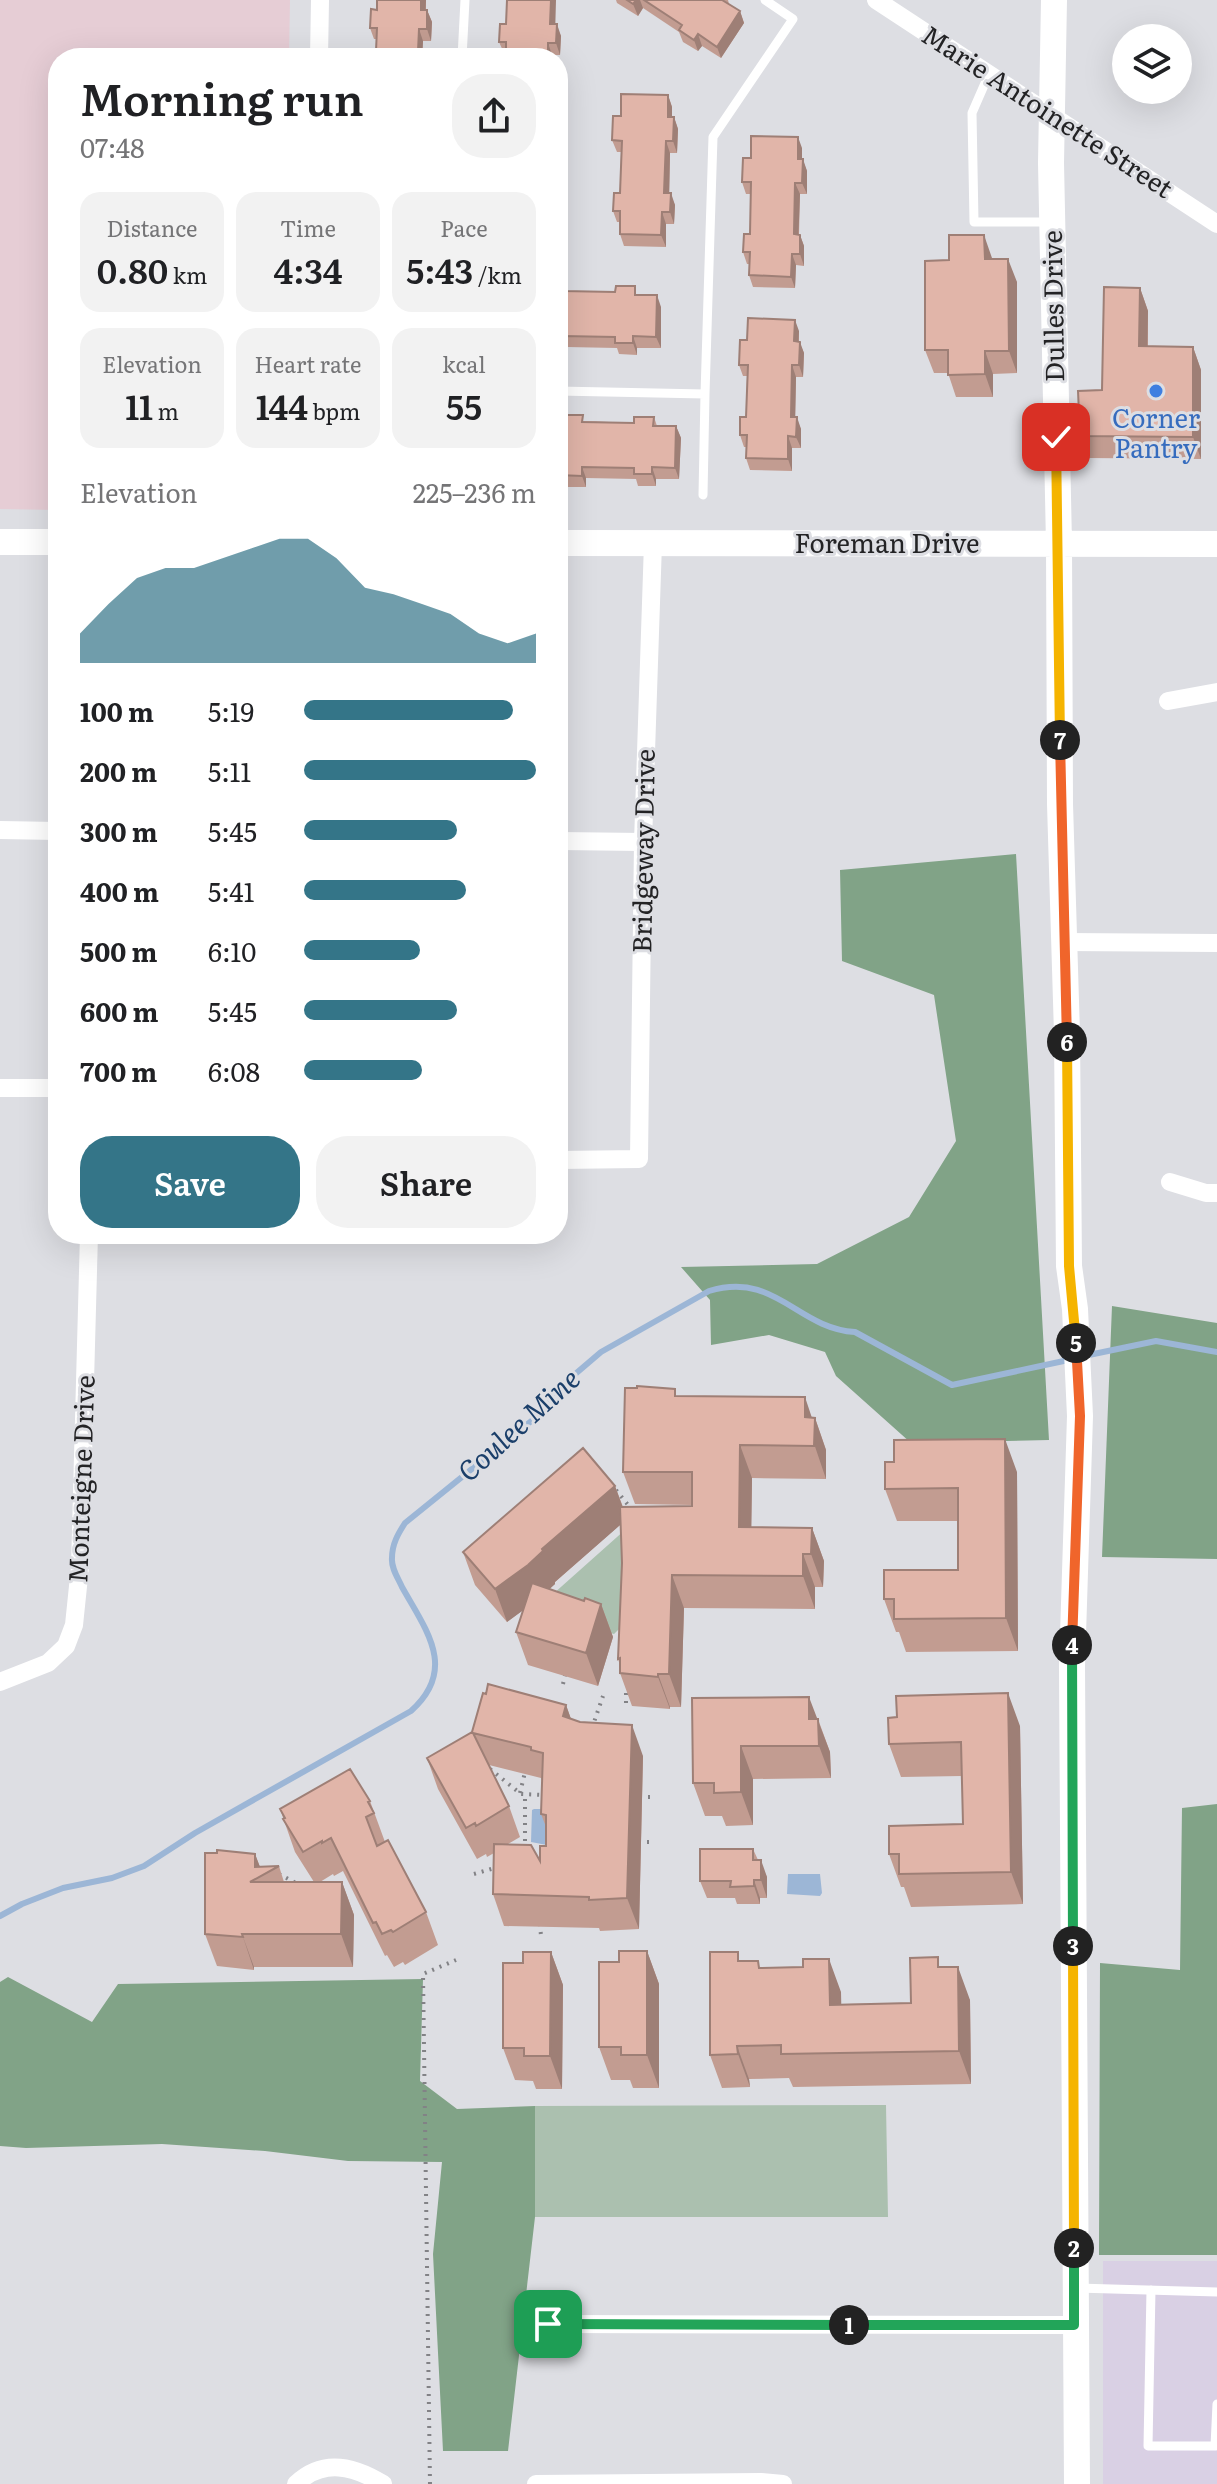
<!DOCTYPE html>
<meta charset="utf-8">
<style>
:root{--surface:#fff;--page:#f2f2f2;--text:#202124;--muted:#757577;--accent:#347588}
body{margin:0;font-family:Literata,serif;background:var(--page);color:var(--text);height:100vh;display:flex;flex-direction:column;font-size:30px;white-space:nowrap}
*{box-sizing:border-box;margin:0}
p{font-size:26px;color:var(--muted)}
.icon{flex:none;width:44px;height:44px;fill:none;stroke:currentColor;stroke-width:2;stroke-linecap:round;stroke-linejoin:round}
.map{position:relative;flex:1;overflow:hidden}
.panel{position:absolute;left:48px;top:48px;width:520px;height:1196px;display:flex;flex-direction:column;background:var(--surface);border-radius:32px;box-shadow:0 8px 32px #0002}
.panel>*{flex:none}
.tools{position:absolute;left:1112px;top:24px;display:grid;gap:16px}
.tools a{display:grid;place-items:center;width:80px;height:80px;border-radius:50%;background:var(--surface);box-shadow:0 8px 32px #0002;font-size:40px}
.pin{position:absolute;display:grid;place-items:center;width:68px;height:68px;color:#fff;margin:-34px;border-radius:16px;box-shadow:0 4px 12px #0006}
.km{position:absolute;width:40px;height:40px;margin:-20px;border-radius:50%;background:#222;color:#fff;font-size:22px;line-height:40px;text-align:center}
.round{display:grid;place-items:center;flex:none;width:84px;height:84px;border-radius:32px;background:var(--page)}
.headline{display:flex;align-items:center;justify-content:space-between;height:136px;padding:0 32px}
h1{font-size:44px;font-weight:600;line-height:60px}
.metrics{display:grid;grid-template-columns:repeat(3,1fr);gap:12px;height:136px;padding:8px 32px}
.metrics div{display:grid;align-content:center;border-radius:20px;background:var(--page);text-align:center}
.metrics b{font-size:34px;font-weight:600}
.metrics small{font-size:22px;font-weight:400}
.metrics p{font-size:22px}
.chart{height:224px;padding:16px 32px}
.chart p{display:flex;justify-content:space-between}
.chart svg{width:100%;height:144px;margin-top:8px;fill:var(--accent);opacity:.7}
.button{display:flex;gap:16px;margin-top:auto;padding:16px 32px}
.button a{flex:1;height:92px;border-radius:32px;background:var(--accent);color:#fff;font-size:32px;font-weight:600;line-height:92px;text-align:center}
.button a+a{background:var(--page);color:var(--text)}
ul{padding:0 32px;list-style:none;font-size:26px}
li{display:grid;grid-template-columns:128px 96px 1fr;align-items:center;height:60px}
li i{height:20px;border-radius:10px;background:var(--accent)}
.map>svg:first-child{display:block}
</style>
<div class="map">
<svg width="1217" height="2484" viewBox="0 0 1217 2484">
<rect width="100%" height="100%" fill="#dddee3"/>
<path fill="#d9d0e4" d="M1103 2261H1217V2484H1103Z"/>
<path fill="#e6cdd5" d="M0 0H290L289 58H58V510L0 509Z"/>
<path fill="#abc0af" d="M626 1529 624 1624 614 1634 534 1611Z
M886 2105 888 2217H535V2106Z"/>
<path fill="#81a387" d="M1016 854 1049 1440 911 1443 836 1376 825 1352 769 1335 711 1345 710 1300 681 1267 817 1264 909 1217 956 1141 934 995 842 961 840 870Z
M1112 1306 1217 1323V1559L1102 1557Z
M1217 1804V2255H1099L1100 1963 1180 1970 1182 1808Z
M8 1977 92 2022 118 1984 423 1979 420 2081 457 2109 535 2106V2217L508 2451H443L433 2254 442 2162 348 2161 265 2151 162 2144 26 2148 0 2146V1982Z"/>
<path fill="#9cb6d6" d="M534 1809H548L547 1845 531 1842 532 1810Z
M788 1874H820L822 1893 820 1896 787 1894Z"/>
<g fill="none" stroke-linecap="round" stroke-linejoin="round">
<path stroke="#9cb6d6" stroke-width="6" d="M1084 1356 1156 1341 1217 1352
M0 1916 22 1904 63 1888 112 1878 144 1866 195 1833 411 1711C458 1669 426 1630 402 1587 398 1578 391 1568 392 1558 392 1544 398 1534 405 1523L535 1418 553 1393 601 1352 709 1291C776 1271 796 1328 855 1332L952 1385 1073 1359"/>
<path stroke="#828286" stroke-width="4" stroke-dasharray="2 6" stroke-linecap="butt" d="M616 1490 633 1511
M563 1684 566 1671
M626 1703V1689
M592 1728 603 1696
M490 1769 521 1794 544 1795
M520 1793 525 1772
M640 1797H651
M639 1842H650
M525 1849V1794
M279 1874 296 1883
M474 1874 498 1867
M540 1924 541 1936
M430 2484 423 1974 456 1960"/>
<path stroke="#fff" stroke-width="9" d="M462 58 465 0
M989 74 972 113 974 222H1051
M558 391 705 394 713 137 793 19 765 0
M703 495 705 394
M1077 2288 1217 2292
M1151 2290 1148 2446H1215L1217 2404"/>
<path stroke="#fff" stroke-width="18" d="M876 0 1217 224
M319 58 320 0
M1168 701 1217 692
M0 830 58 831
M558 841 643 842
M1064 942 1217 943
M0 1088H58
M558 1160 639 1159 643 842 653 543
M1170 1182 1206 1193H1217
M0 1682 48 1663 66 1646 74 1625 80 1567 89 1234
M548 2324 1074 2325
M296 2484C323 2458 354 2466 383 2484
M536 2484 761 2482 783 2484"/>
<path stroke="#fff" stroke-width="26" d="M1054 0 1051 163 1059 544 1060 804 1067 1034 1069 1266 1075 1309 1080 1416 1072 1666 1077 2484
M0 542H58
M558 543 1217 544"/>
</g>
<path fill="#c29c91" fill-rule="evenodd" d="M377 0H426V10H427L432 22 431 41H423L422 58H379L376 51 377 39H374L370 28 377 10Z
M616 0H728L729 4 740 11 744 23 721 58 702 46 698 51 683 42 679 32 643 8 638 16 617 3Z
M555 24 561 36 560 55H552V58H506V53H504L499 42Z
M668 95 672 107V117H674L678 129 677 153H670L669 193 675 205 674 224H666V247L624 246 620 234V222H617L613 211 620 193 621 152H617L612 140 621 116Z
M802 148V159L807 171V194H800L799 235H800L804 246V266L796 265 795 288 753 287 749 275V264H747L743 252 750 234 751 194H746L742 182 751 158Z
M992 258V259L1017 282V373L993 374V397H956L948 373H934L925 350 949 260Z
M558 284H563L566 291 638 295 661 307V348H637V355L619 354 617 348 567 347V356H558Z
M1140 288 1148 311V346L1193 347 1201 370V459L1088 458 1080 436 1102 390Z
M799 331V342L804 353 803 377H796L795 417 801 429V448H792V471L750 470 746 458V447H744L740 435 746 417 747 376H743L739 365 747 340Z
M654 417 657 426H676L681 438 679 479H656V486H638L636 479 586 478V487H562L558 479V420L634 423Z
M678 1396 815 1418 826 1450V1479L752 1478 751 1527 812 1528 824 1561 823 1587H815V1609L684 1608 681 1707H670V1709L632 1706 620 1673V1665L618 1659 622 1563 621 1524 555 1582V1584L549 1589 584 1601 601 1604 613 1637 598 1686 528 1665 516 1632 523 1610 507 1622 475 1585 463 1552 615 1486 623 1507 692 1506V1505L635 1504 623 1472Z
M1017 1472 1018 1651 906 1652 899 1632H896L884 1599 958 1570V1521H897L885 1489Z
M692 1698 818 1719 830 1752 831 1778 753 1779V1825L726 1826 722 1816H705L693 1783Z
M566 1705 571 1719 643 1756 639 1929 600 1931 599 1928 504 1926 493 1894 494 1853 487 1857 486 1854 477 1859 438 1789 427 1758 472 1732ZM489 1765 541 1778 542 1781 541 1814 546 1827V1846L540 1861 508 1844 520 1837 509 1806Z
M1020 1726 1023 1904 911 1907 904 1887H901L889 1854 963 1824 962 1776 901 1777 889 1744Z
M370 1801 385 1842 426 1912 438 1945 405 1965 403 1962 394 1967 387 1955 385 1956 343 1871 334 1876 333 1874 320 1882H342L354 1915 353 1967H254V1970L217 1966 205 1934 255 1854 260 1867 279 1866 284 1882H314L295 1852 280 1809Z
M753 1849 758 1860 767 1877V1898H760V1904H737L735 1898H707L700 1881Z
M647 1951 659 1984V2088H633L630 2080H611L599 2047 619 1962Z
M551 1952 563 1985 562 2089H536L533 2081 515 2080 503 2048 523 1963Z
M741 1961 841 1992V2004L911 2003 941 1967 970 2000 971 2084 793 2087 789 2078 749 2079 750 2087 722 2088 710 2055Z"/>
<path fill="#9e7f76" d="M421 0H426L425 22 421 10Z
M551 0H556L555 36 550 24Z
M636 0H640L643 8 638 16 633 4Z
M427 10 432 22 431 41 427 29Z
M740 11 744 23 721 58 717 47Z
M557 24 561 36 560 55 556 43Z
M419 29 423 41 422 58H420L418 52Z
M698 34 702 46 698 51 694 40Z
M548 43 552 55V58H548Z
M668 95 672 107V129L668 117Z
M674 117 678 129 677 153 673 141Z
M798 137 802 148V170L798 159Z
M666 141 670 153 669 205 664 193Z
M803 159 807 171V194L802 183Z
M795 183 800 194 798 246 794 234Z
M671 193 675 205 674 224 670 212Z
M662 212 666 224V247L661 235Z
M800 235 804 246V266L800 254Z
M984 235 992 258 993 282 985 259Z
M792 254 796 265 795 288 791 277Z
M1008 259 1017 282V373L1009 351Z
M1140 288 1148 311 1147 369 1139 346Z
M657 295 661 307V348L656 337Z
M795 320 799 331 798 353 794 341Z
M563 336 567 347V356L563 345Z
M633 336 637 348V355L633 343Z
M800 342 804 353 803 377 799 365Z
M1193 347 1201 370V459L1193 437Z
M985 351 993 374V397L985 374Z
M792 365 796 377 795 429 791 417Z
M797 417 801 429V448L796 437Z
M676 426 681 438 679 479 675 468Z
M788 436 792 448V471L788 459Z
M582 467 586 478V487L582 476Z
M652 467 656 479V486L652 474Z
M805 1397 814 1424 815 1418 826 1450V1479L805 1417Z
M1005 1439 1017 1472 1018 1651 1006 1618Z
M740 1445 752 1478 751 1560 739 1527Z
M615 1486 627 1519 555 1582V1584L540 1598 507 1622 495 1589Z
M812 1528 824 1561 823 1587 811 1554Z
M803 1554 815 1587V1609L803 1576Z
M672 1575 684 1608 681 1707 669 1674Z
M601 1604 613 1637 598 1686 586 1653Z
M658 1674 670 1707V1709L658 1677Z
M1008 1693 1020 1726 1023 1904 1011 1872Z
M809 1697 830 1752 831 1778 809 1719Z
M566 1705 577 1736 563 1716Z
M632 1725 643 1756 639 1929 627 1898Z
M741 1746 753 1779V1825L741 1792Z
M255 1854 263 1875 255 1867Z
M761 1860 767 1877V1898L761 1880Z
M754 1880 760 1898V1904L754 1886Z
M342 1882 354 1915 353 1967 341 1934Z
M242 1934 254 1967V1970Z
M647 1951 659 1984V2088L647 2055Z
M551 1952 563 1985 562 2089 550 2056Z
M829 1959 841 1992 842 2037 830 2005Z
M958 1967 970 2000 971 2084 959 2051Z
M737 2046 749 2079 750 2087 738 2054Z"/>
<path fill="#e1b5a9" stroke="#9e7f76" stroke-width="2" d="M377 0H421V10H427V29H419L418 52 376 51 377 28H370L371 9 377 10Z
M507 0H551L550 24H557L556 43H548V58H506V42H499L500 24H506Z
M627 0H636L633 4Z
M644 0H722L740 11 717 47 698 34 694 40 679 30 682 25Z
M621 94 668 95V117H674L673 141H666L664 193H671L670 212H662L661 235 620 234V211H613L614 193H620L622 141 612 140 613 116H621Z
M751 136 798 137V159H803L802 183H795L794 234 800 235V254H792L791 277 749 275 750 252H743L744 234H750L751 182H742L743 158H751Z
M949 235H984L985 259H1008L1009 351H985V374L948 375V350H925V261L949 260Z
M558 284H563V291L615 292 616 286H635V295H657L656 337 633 336V343H615V337L563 336V345H558Z
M1104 287 1140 288 1139 346 1193 347V437L1080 436 1078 391 1102 390Z
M748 318 795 320 794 341 800 342 799 365H792L791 417H797L796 437 788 436V459L746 458 747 435H740V417H746L748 365H739L740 340H747Z
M559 415H583L582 422 634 423V417H654L653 426H676L675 468 652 467V474H634V468L582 467V476L558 475Z
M637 1386 675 1389V1396L805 1397V1417L815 1418 814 1446 740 1445 739 1527 812 1528 811 1554H803V1576L672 1575 669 1674H658V1677L620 1673V1658L618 1659 622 1563 620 1507 692 1506V1472H623L625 1388H637Z
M1005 1439 1006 1618 894 1619V1599H884V1570H958V1488L885 1489V1462H894V1440Z
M583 1448 615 1486 542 1549 543 1551 528 1565 495 1589 463 1552Z
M532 1583 584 1601 585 1598 601 1604 586 1653 516 1632Z
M488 1684 566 1705 563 1716 580 1722 632 1725 627 1898 589 1900V1897L493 1894 494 1844 531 1845 540 1861V1846H546V1815L541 1814 543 1753 531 1750V1747L473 1733 509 1806 476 1826 475 1823 466 1828 427 1758 472 1732 483 1693 486 1694Z
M1008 1693 1011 1872 899 1874V1854H889V1826L963 1824 961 1742 889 1744 888 1718 897 1717 896 1696Z
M809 1697V1719H818L819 1746H741V1792L714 1793V1783H693L692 1698Z
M350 1769 370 1801 368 1802 374 1813 366 1817 377 1846 388 1840 426 1912 393 1932 391 1930 382 1934 376 1922 373 1923 331 1838 322 1843V1841L303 1852 283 1819 285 1818 280 1809Z
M700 1849H753V1860H761V1880H754V1886L730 1887 731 1881H700Z
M217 1850 255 1854V1867L279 1866 250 1882H342L341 1934H242L243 1937 205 1934V1853H217Z
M619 1951H647V2055H621V2047H599V1962H619Z
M523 1952H551L550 2056H524V2048H503V1963H523Z
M710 1952H738V1961H758L759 1968 803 1967V1959H829L830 2005 911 2003 910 1958 938 1957V1967H958L959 2051 781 2054V2045L737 2046 738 2054 710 2055Z"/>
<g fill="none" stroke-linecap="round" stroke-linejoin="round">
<g stroke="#fff" stroke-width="16">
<path id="split-1" d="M548 2324 849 2325"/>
</g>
<g stroke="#fff" stroke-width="16">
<path id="split-2" d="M849 2325H1074V2248"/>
</g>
<g stroke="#fff" stroke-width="16">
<path id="split-3" d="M1073 1946 1074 2248"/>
</g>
<g stroke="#fff" stroke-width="16">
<path id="split-4" d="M1072 1645 1073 1946"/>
</g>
<g stroke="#fff" stroke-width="16">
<path id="split-5" d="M1072 1645 1080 1416 1076 1343"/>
</g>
<g stroke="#fff" stroke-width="16">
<path id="split-6" d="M1067 1042 1069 1266 1076 1343"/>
</g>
<g stroke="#fff" stroke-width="16">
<path id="split-7" d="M1060 740 1067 1042"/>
</g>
<g stroke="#fff" stroke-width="16">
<path id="split-8" d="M1056 437 1060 740"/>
</g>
<use href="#split-1" stroke="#22a559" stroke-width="10"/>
<use href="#split-2" stroke="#22a559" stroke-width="10"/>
<use href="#split-3" stroke="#f5b400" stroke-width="10"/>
<use href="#split-4" stroke="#22a559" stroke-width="10"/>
<use href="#split-5" stroke="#f0652b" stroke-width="10"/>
<use href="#split-6" stroke="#f5b400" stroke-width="10"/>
<use href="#split-7" stroke="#f0652b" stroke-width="10"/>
<use href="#split-8" stroke="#f5b400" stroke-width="10"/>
</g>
<circle fill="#3f7fe0" stroke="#dddee3" stroke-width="3" cx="1156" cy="391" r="8"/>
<g text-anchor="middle" stroke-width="6" stroke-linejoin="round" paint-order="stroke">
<g font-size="26" fill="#232325" stroke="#dddee3">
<text transform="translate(1047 112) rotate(33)" y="9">Marie Antoinette Street</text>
<text transform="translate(1054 306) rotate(-91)" y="9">Dulles Drive</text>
<text x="887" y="553">Foreman Drive</text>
<text transform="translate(644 851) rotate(-89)" y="9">Bridgeway Drive</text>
<text transform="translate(82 1479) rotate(-88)" y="9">Monteigne Drive</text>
</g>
<g font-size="26" fill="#366cbe" stroke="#dddee3">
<text x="1156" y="428">Corner<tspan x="1156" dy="30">Pantry</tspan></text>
</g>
<g font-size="28" font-style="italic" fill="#1b3f6a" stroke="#dddee3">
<text transform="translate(519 1425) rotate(-42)" y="10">Coulee Mine</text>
</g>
</g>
</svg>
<div class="tools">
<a><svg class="icon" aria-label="layers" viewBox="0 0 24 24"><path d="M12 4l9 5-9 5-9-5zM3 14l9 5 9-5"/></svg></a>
</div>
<div class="pin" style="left:548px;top:2324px;background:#1e9e55"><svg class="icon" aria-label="arrive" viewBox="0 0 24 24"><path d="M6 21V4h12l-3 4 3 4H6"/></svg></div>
<div class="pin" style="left:1056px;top:437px;background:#d93025"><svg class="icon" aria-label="check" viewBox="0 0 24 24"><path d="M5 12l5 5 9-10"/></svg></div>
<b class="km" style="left:849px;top:2325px">1</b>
<b class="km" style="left:1074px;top:2248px">2</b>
<b class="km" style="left:1073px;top:1946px">3</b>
<b class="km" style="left:1072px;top:1645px">4</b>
<b class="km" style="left:1076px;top:1343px">5</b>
<b class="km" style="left:1067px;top:1042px">6</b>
<b class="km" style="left:1060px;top:740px">7</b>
<section class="panel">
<div class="headline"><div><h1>Morning run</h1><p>07:48</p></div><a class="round"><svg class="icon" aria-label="share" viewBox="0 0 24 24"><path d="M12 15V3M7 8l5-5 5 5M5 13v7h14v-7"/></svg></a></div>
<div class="metrics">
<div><p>Distance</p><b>0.80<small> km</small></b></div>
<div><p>Time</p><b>4:34</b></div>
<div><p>Pace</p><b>5:43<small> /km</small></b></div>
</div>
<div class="metrics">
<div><p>Elevation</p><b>11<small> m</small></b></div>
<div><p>Heart rate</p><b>144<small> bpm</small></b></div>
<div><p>kcal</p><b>55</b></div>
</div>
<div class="chart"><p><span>Elevation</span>225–236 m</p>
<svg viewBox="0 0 160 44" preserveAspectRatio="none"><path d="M0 44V35L10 26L20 18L30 15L40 15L50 12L60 9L70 6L80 6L90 12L100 21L110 23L120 26L130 29L140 35L150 38L160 35V44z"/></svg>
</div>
<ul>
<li><b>100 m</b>5:19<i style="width:90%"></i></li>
<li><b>200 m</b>5:11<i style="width:100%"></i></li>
<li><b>300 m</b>5:45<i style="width:66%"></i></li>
<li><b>400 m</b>5:41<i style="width:70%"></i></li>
<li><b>500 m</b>6:10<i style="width:50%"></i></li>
<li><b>600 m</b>5:45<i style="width:66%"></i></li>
<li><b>700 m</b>6:08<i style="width:51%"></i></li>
</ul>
<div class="button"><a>Save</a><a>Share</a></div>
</section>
</div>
